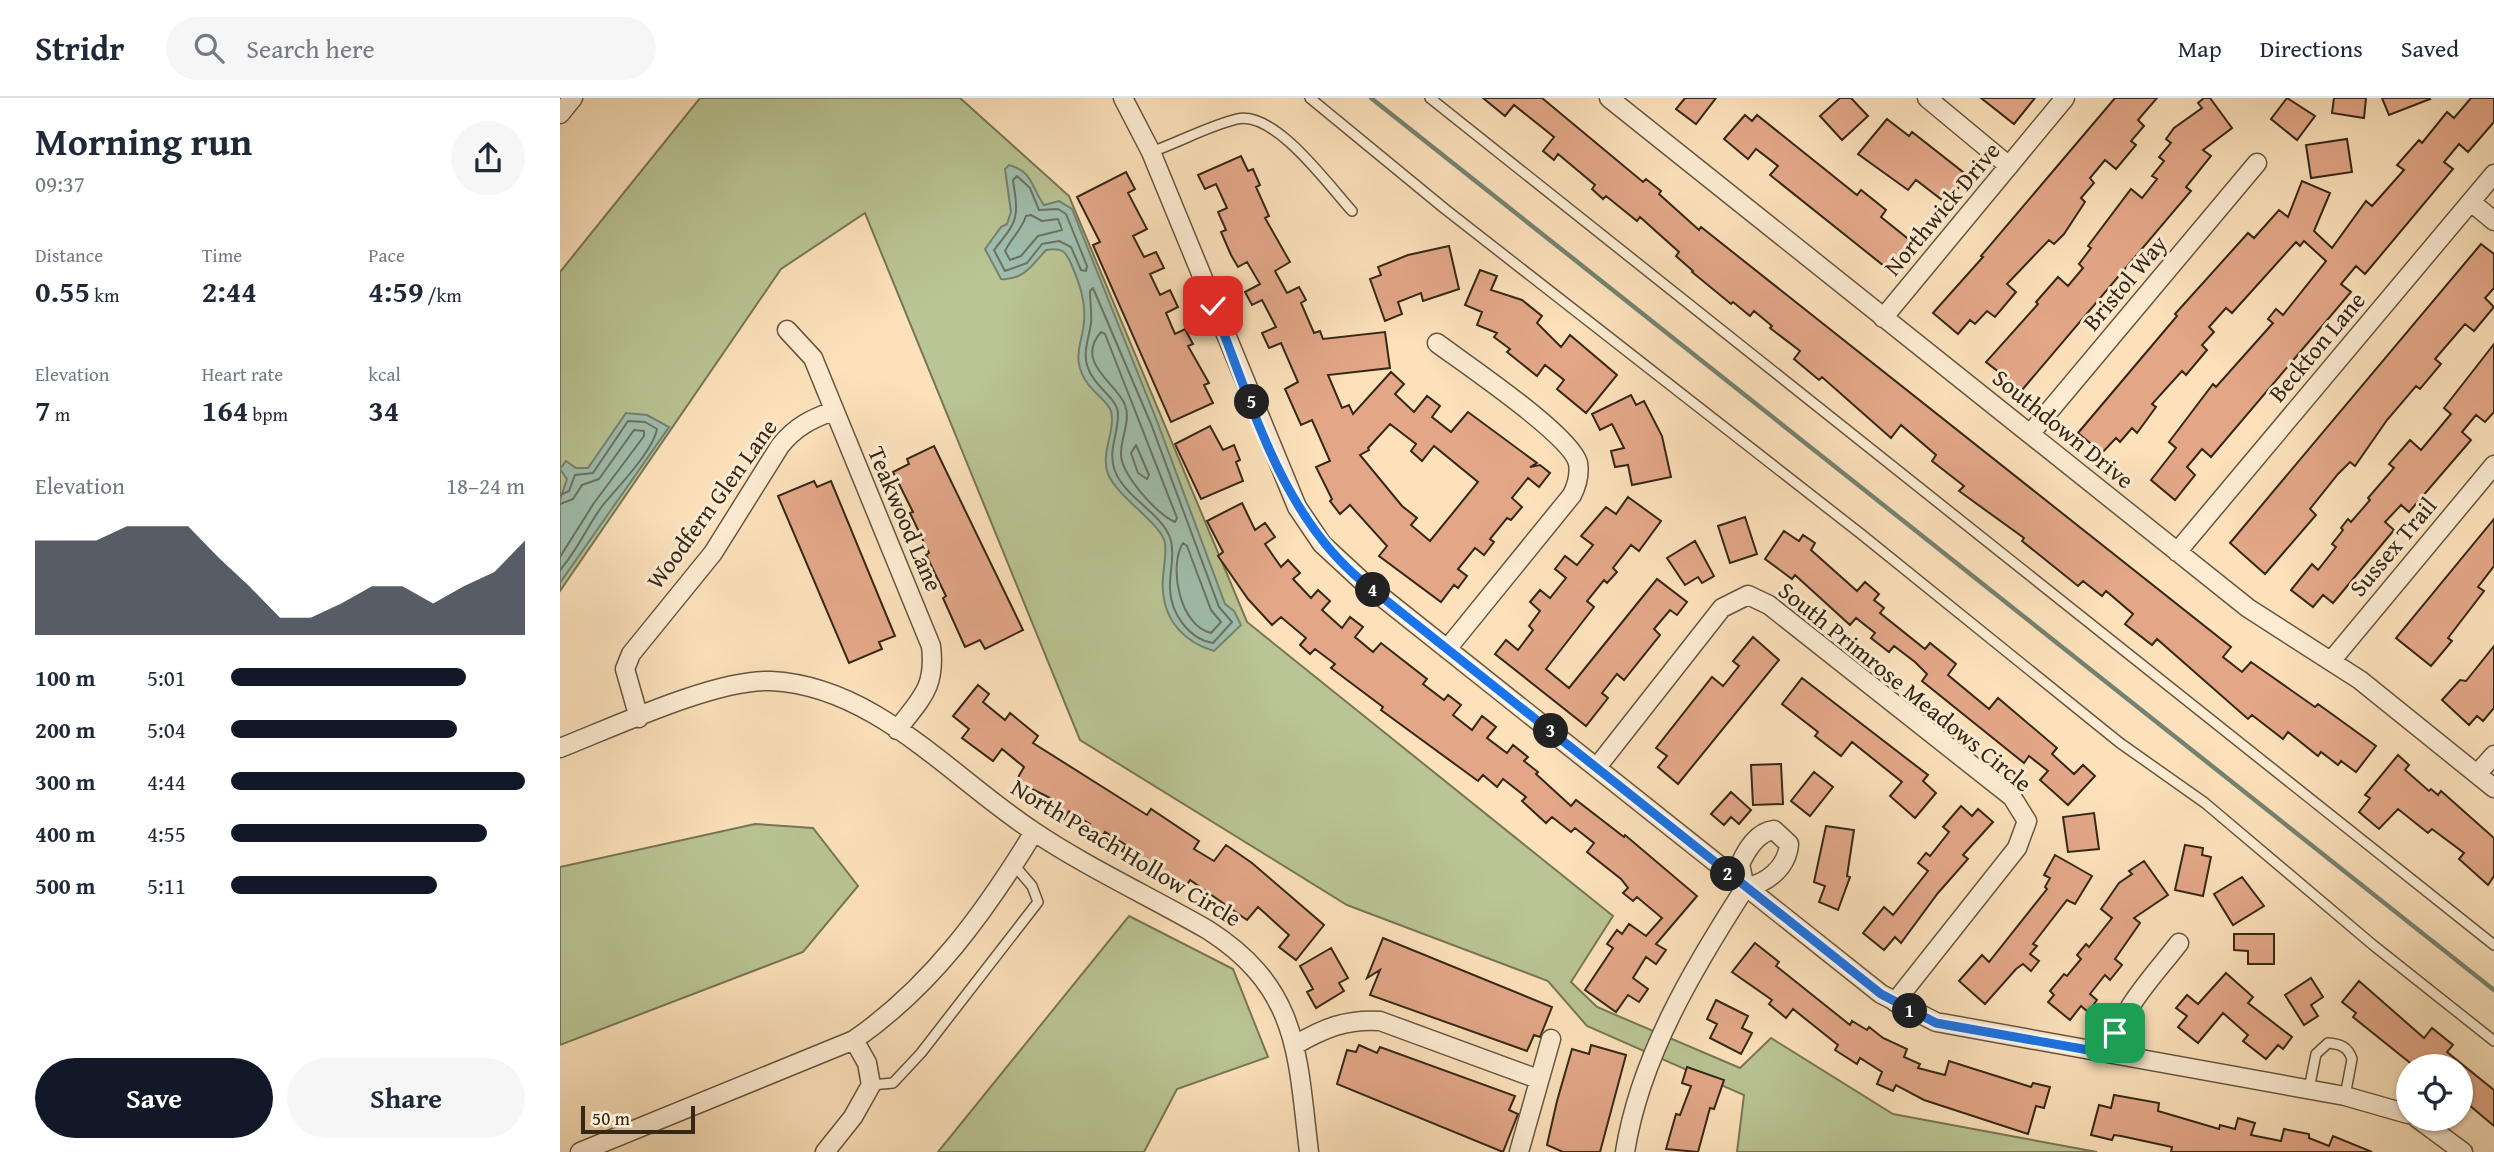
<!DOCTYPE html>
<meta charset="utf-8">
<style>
:root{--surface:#fff;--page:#f6f6f7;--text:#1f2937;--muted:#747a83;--line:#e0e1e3;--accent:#111827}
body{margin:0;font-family:"Gentium Book Plus",serif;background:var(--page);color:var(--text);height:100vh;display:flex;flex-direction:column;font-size:26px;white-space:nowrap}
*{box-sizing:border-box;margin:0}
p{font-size:23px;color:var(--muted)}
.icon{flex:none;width:38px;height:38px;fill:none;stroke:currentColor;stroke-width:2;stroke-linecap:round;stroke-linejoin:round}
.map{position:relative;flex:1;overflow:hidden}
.details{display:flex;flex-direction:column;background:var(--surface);width:560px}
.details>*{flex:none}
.controls{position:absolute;left:1836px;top:956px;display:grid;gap:14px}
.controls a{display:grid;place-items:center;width:77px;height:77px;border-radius:50%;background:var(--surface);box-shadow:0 2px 5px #0004;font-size:35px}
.scale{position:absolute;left:21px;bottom:18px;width:114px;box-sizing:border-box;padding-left:7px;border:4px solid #352816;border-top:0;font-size:19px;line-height:24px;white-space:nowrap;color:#352816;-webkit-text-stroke:5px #fdecd3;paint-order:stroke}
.pin{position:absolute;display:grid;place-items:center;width:60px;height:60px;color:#fff;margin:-30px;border-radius:14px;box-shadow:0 4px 10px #0006}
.km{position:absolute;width:35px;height:35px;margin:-18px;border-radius:50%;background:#222;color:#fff;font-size:19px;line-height:35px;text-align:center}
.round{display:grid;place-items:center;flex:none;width:74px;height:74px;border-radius:37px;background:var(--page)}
.headline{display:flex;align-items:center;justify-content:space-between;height:119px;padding:0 35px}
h1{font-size:38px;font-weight:700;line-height:52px}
.stats{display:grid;grid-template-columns:repeat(3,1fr);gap:10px;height:119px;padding:7px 35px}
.stats div{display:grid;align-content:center}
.stats b{font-size:30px;font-weight:700}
.stats small{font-size:19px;font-weight:400}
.stats p{font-size:19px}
.chart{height:196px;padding:14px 35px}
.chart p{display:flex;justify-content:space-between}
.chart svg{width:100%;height:126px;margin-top:7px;fill:var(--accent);opacity:.7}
.cta{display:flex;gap:14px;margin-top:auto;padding:14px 35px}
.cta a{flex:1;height:80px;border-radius:42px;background:var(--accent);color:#fff;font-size:28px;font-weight:700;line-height:80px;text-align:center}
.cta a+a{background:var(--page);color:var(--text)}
ul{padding:0 35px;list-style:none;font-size:23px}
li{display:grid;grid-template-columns:112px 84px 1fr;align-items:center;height:52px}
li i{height:18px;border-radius:9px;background:var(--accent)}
header{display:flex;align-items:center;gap:42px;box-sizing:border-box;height:98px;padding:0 35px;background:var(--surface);border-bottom:2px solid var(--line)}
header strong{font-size:33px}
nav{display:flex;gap:38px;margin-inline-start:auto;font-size:24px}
.search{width:490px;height:63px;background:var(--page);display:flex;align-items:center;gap:18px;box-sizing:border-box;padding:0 24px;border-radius:38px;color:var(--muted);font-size:26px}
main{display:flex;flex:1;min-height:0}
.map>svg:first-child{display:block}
</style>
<header>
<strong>Stridr</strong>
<div class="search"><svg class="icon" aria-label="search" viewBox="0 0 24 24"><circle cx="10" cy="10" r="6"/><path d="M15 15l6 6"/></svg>Search here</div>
<nav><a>Map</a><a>Directions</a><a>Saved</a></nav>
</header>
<main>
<section class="details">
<div class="headline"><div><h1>Morning run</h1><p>09:37</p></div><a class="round"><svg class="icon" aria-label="share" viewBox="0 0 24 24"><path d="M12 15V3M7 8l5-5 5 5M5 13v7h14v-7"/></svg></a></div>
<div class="stats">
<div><p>Distance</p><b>0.55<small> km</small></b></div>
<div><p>Time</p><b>2:44</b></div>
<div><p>Pace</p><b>4:59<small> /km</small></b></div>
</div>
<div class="stats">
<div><p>Elevation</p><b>7<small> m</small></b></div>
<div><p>Heart rate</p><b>164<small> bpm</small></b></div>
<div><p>kcal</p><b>34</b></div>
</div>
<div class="chart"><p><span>Elevation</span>18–24 m</p>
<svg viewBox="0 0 160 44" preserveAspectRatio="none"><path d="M0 44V11L10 11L20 11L30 6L40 6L50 6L60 17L70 27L80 38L90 38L100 33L110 27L120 27L130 33L140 27L150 22L160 11V44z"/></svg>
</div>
<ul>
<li><b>100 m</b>5:01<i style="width:80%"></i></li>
<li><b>200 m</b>5:04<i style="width:77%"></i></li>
<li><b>300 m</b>4:44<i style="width:100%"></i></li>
<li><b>400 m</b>4:55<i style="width:87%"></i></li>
<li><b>500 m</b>5:11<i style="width:70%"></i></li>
</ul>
<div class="cta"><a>Save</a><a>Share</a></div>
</section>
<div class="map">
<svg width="1934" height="1054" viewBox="0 0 1934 1054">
<rect width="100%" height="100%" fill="#fce1bb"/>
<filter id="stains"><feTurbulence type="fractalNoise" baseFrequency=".00286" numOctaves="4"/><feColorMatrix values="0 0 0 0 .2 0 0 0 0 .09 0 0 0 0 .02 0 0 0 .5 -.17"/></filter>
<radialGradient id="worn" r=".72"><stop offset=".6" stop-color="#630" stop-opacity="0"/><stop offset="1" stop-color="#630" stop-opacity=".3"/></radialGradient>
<path fill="#bac494" stroke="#787655" stroke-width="2" d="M140 0H400L509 98 687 524 1053 818 1011 884 1037 909 1180 970 1211 940 1333 1016 1537 1054H1177L1184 997 1027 928 988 883 787 807 520 642 305 115 221 171 0 493V174Z
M195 726 253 730 298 788 243 854 0 947V769Z
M569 818 673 871 708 959 617 991 584 1054H378Z"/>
<path fill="#a0bead" stroke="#758271" stroke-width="2" d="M449 67C473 73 472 91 484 107L499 103 512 111 597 323 665 506 674 513 681 527 654 553C626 545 605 524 603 493 601 478 607 461 605 445 601 425 558 400 548 376 540 354 556 334 551 313 547 300 524 292 519 266 516 252 523 239 524 224 526 204 520 187 512 168 506 153 502 149 486 152 473 166 463 183 441 181L425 151 441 129 447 126 451 114 445 71Z
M66 315 87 317 109 329 0 485V402L7 381 0 371 6 363 16 370H28Z"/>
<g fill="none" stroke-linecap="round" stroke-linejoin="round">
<path stroke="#6a7362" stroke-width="2" d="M457 78 470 90 479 112 498 111 506 116 527 168 526 173 521 172 511 149 499 143 482 146 467 165 445 173 434 152C458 122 459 121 453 82Z
M471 117 482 123 498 121 502 132 478 138 461 158 450 162 445 153C452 139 461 133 466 118Z
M533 190 591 326 659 509 672 524 653 545C629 541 611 516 610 491 609 476 615 458 611 443 605 417 565 400 555 373 547 353 559 335 558 315 557 299 533 289 527 267 523 253 529 240 531 225 532 215 530 204 530 193Z
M541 234 545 236 617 420 615 424C597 417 560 375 561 355 561 339 571 322 565 307 557 285 514 265 541 234Z
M576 347 589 377 587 381 578 375 571 355Z
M0 397 9 393 15 377 33 375 68 323 85 324 97 331C93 353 58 389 43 407 27 428 18 452 0 472
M0 406 13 401 22 387 39 381 74 332 84 333V338L34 405 0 459
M623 445 627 448 651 512 661 524 651 535C620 528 608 469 623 445Z"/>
<path stroke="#758271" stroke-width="4.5" d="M811 0 1934 892"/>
</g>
<path fill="#e3a788" stroke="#352816" stroke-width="2" fill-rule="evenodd" d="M923 0H982L1083 84 1086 81 1101 93 1099 96 1139 132 1141 129 1671 549 1663 559 1682 574 1691 564 1755 609 1758 606 1816 648 1796 674 1781 663 1778 667 1761 654 1758 658 1728 634 1723 641 1692 617 1688 621 1597 541 1592 547 1565 526 1573 516 1546 493 1542 498 1523 483 1518 488 1462 443 1464 440 1399 393 1404 388 1372 363 1376 357 1341 327 1331 340 1262 279 1259 282 1234 261 1240 253 1210 230 1212 228 1194 213 1190 218 1173 204 1171 206 1132 174 1133 173 1116 158 1119 154 1080 119 1077 123 1046 98 1043 101 1032 91 1035 87 998 56 994 62 983 53 994 39 954 7 945 18Z
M1125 0H1156L1136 26 1116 11Z
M1280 0H1291L1308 18 1282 42 1260 18Z
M1421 0H1475L1454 26Z
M1555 0H1597L1578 22 1584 28 1571 43 1576 47 1556 71 1545 62 1530 80 1534 85 1521 100 1525 104 1504 136 1494 146 1489 142 1447 186 1456 194 1435 219 1427 213 1415 226 1410 222 1398 236 1373 215 1423 159 1421 158Z
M1644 0H1650L1672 30 1643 52 1651 58 1626 89 1631 93 1462 292 1426 264 1478 206 1476 204 1498 179 1508 188 1523 170 1519 166 1531 150 1528 148 1571 91 1582 100 1597 81 1592 78 1604 63 1599 59 1611 45 1606 41 1614 30 1642 10 1638 5Z
M1727 0 1755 18 1737 42 1711 21Z
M1774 0H1806L1804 20 1772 15Z
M1822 0H1869L1870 1 1829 17Z
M1911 0H1934V24L1908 54 1899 46 1884 64 1893 71 1805 176 1796 168 1781 186 1791 194 1651 359 1642 351 1627 369 1635 377 1615 402 1591 382 1616 350 1609 344 1653 286 1656 289 1713 225 1708 221 1716 211 1723 217 1766 163 1744 143 1740 148 1736 144 1672 215 1666 210 1649 229 1654 234 1642 247 1647 252 1626 277 1622 273 1592 306 1596 309 1577 335 1572 330 1560 344 1556 340 1542 355 1518 335 1617 218 1615 216 1688 135 1694 140 1719 112 1728 119 1742 83 1770 95 1754 133 1772 150 1806 103 1812 108 1844 72 1837 67 1859 42 1862 45 1887 14 1894 20Z
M1185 17 1192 23 1197 17 1297 97 1301 92 1326 112 1321 119 1352 144 1329 172 1210 77 1218 68 1196 51 1188 61 1164 41Z
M1327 21 1349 38 1352 34 1408 78 1386 105 1356 82 1348 92 1298 56Z
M1787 41 1792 74 1751 80 1746 47Z
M681 58 688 73 693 71 700 87 696 89 709 118 705 120 730 164 715 173 727 195 739 189 746 202 741 205 754 235 760 233 763 241 825 234 830 270 768 277 782 310 789 307 793 316 831 274 844 286 835 296 854 314 867 298 880 308 872 319 891 334 908 314 977 365 970 369 980 367 990 375 979 389 968 380 952 400 962 409 951 422 947 420 930 441 934 444 924 457 915 450 898 471 907 478 898 490 894 487 881 504 819 458 827 448 790 407 780 416 770 403 772 401 756 369 770 363 752 322 741 327 725 291 738 284 721 245 709 250 702 235 716 229 702 202 692 207 685 194 700 186 687 164 678 169 671 157 661 134 666 132 658 114 667 110 656 86 645 91 638 77ZM830 326 856 346 851 353 862 363 874 348 918 384 870 443 851 427 857 420 842 408 800 357 809 352 808 350Z
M566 74 575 91 568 95 587 131 573 138 584 159 596 154 604 170 590 176 600 197 610 192 618 209 606 215 615 236 625 231 633 246 628 248 649 285 644 287 653 305 611 324 533 147 540 144 517 99Z
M1921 146 1934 156V190L1925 200 1934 209 1914 233 1905 226 1875 261 1881 266 1860 291 1856 288 1827 322 1795 368 1790 364 1778 376 1750 411 1756 417 1705 476 1670 445Z
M889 148 899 191 863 203 861 195 838 204 842 216 825 223 810 181 821 177 818 169 848 157Z
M920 172 937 178 931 192 962 202 982 218 977 225 1001 249 1010 237 1057 277 1026 315 997 291 1004 282 985 267 977 278 947 254 950 251 934 239 937 235 917 227 922 214 905 207Z
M1934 246V314L1925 324 1916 317 1902 334 1911 342 1849 414 1841 407 1825 424 1834 432 1773 505 1763 497 1753 509 1731 492 1752 466 1758 472 1776 449 1772 446 1783 432 1781 430 1788 421 1791 424 1810 402 1808 400 1834 370 1829 366 1850 342 1861 352 1891 316 1884 310Z
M1071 297 1076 307 1084 303 1102 338 1111 379 1072 387 1068 367 1055 369 1051 353 1064 350 1052 326 1040 332 1032 316Z
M650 328 663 352 674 347 680 362 676 364 683 383 641 401 615 346Z
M374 348 463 532 425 551 420 542 405 549 383 500 386 498 366 457 369 455 350 415 353 414 333 374 349 366 347 361Z
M254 383 257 389 271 383 335 538 319 544 322 551 289 565 218 398Z
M1068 399 1101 423 1079 453 1071 447 1053 470 1057 474 1047 485 1044 482 1027 503 1034 509 986 571 1009 590 1097 481 1127 504 1117 517 1110 512 1094 531 1100 537 1064 582 1057 576 1042 595 1048 600 1026 628 935 556 946 542 958 552 973 532 969 528 980 513 970 504 980 492 990 500 1006 480 995 471 1005 458 1017 467 1033 447 1021 438 1046 409 1056 416Z
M682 405 695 432 705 425 715 439 705 446 721 469 728 462 740 475 733 481 751 500 758 492 770 503 762 512 782 530 790 519 803 529 795 539 813 554 821 545 867 581 863 586 884 602 888 597 901 607 893 617 912 632 922 618 936 629 927 640 947 655 953 647 968 659 964 663 978 674 976 676 1011 708 1016 702 1064 739 1065 737 1137 798 1096 846 1106 852 1096 866 1086 859 1073 880 1088 891 1079 904 1068 897 1056 914 1025 892 1053 850 1047 846 1057 832 1062 836 1069 826 1086 838 1102 820 1077 799 1073 803 1063 795 1068 790 1061 781 1027 754 1034 745 1015 730 1011 734 992 719 986 725 962 703 966 699 943 681 937 689 923 677 918 683 821 612 823 609 771 570 775 566 755 551 750 556 740 547 746 540 721 519 712 527 688 501 658 458 663 454 647 423Z
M1185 419 1197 456 1170 465 1158 428Z
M1934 421V468L1918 489 1924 493 1888 540 1892 543 1871 568 1836 540Z
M1224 433 1239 443 1243 437 1255 445 1251 452 1297 493 1305 484 1319 496 1314 502 1324 510 1320 515 1365 551 1370 545 1396 566 1388 577 1429 611 1438 600 1497 650 1492 656 1514 676 1523 667 1535 678 1508 707 1480 682 1488 673 1469 658 1464 665 1362 583 1367 576 1355 564 1334 548 1329 554 1311 540 1315 535 1296 520 1290 527 1235 477 1232 481 1205 461Z
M1135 443 1154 478 1142 485 1138 479 1125 487 1107 460Z
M1193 539 1219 562 1118 686 1098 669 1107 658 1096 650 1152 579 1163 588 1179 568 1173 563Z
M1934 548V610L1923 623 1917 618 1909 627 1882 602 1900 582 1906 583Z
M1242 580 1368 677 1363 683 1376 695 1355 720 1330 698 1342 684 1292 644 1281 658 1255 638 1258 634 1222 606Z
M418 587 429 596 423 604 445 622 450 615 478 638 473 645 587 717 591 711 639 743 634 751 654 763 666 747 692 765 764 827 736 862 719 849 729 837 698 809 687 822 630 782 627 787 616 781 613 785 588 771 562 753 566 747 545 734 540 743 526 733 530 726 509 713 504 721 490 712 496 703 456 683 464 669 442 651 433 663 402 640 409 631 393 618Z
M1838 657 1849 667 1845 672 1869 693 1871 691 1878 697 1881 693 1934 740V778L1928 787 1899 761 1904 755 1872 731 1868 735 1838 711 1819 731 1799 714 1810 700 1805 697Z
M1221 666 1223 706 1193 707 1191 667Z
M1254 674 1273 689 1250 718 1231 703Z
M1171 694 1191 712 1179 726 1171 719 1164 727 1151 716Z
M1401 708 1412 718 1418 711 1433 724 1403 757 1408 761 1378 795 1341 845 1335 839 1324 852 1303 835 1324 809 1333 817 1368 773 1358 765 1366 755 1370 758 1389 734 1383 729Z
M1534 715 1539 751 1508 754 1503 719Z
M1266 728 1294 732 1287 778 1290 779 1278 812 1259 804 1265 788 1254 784Z
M1625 747 1643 750 1642 757 1651 759 1643 798 1615 792Z
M1495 757 1532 778 1515 806 1507 802 1473 846 1477 848 1470 856 1479 863 1471 873 1463 866 1456 871 1425 906 1399 883 1422 857 1429 864 1487 791 1485 789 1490 780 1484 777Z
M1584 763 1608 797 1574 820 1580 825 1555 861 1562 867 1550 882 1545 877 1530 896 1537 902 1528 914 1521 908 1510 922 1488 904 1494 897 1490 893 1504 876 1507 878 1521 861 1517 857 1526 846 1529 849 1552 820 1541 811 1559 785 1572 776 1569 773Z
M1682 779 1704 808 1673 827 1654 796Z
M1674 836H1714V866H1688V853L1674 852Z
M823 840 992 909 980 939 974 937 967 953 810 897 820 872 807 880Z
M1195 845 1219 864 1216 868 1290 927 1292 923 1307 932 1309 929 1323 940 1347 951 1344 959 1360 966 1358 970 1385 977 1389 963 1471 989 1473 985 1490 989 1484 1010 1476 1008 1468 1036 1364 1002 1336 987 1333 993 1317 986 1322 974 1300 960 1297 966 1275 952 1278 947 1233 911 1226 920 1209 906 1212 902 1172 874Z
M771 850 788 880 779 885 784 893 756 910 747 894 753 891 740 868Z
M1666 875 1693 899 1688 905 1732 939 1723 951 1718 947 1706 961 1683 943 1688 937 1663 915 1638 945 1618 929 1627 918 1616 910 1627 897 1638 906Z
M1751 880 1763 899 1751 907 1758 918 1744 927 1725 897Z
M1799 883 1864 940 1872 930 1893 947 1887 954 1934 992V1028L1909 1007 1900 1018V968H1854L1793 919 1796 915 1782 904Z
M1156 902 1188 918 1182 930 1192 935 1181 956 1150 940 1157 926 1147 921Z
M799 947 817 955 820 949 955 998 949 1012 958 1016 943 1054 777 986 787 952 796 954Z
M1031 947 1066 957 1040 1054H1003L987 1047 997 1003 1012 951 1029 956Z
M1127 969 1164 982 1154 1011 1150 1010 1138 1054 1106 1051 1116 1016 1120 1017 1131 988 1122 985Z
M1554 997 1599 1005 1598 1013 1659 1031 1660 1027 1675 1031 1678 1020 1695 1025 1691 1037 1721 1043 1724 1031 1749 1036V1040L1769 1048 1773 1038 1812 1054H1611L1612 1049 1561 1038 1554 1037 1552 1042 1531 1037 1539 1007 1551 1010Z"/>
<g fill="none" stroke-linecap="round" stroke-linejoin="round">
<g stroke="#67563f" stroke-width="12">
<path id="lane" d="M750 0 885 111 1301 436 1560 645 1645 705 1813 847 1934 943
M870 0 1934 847
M591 54C620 44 648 28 677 21 715 12 769 88 792 113
M311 987 333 985 361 955 478 804 472 788 454 767
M1749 991 1756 956 1768 945C1781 946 1788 949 1792 961L1785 998"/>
</g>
<g stroke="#67563f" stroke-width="21">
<path id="street" d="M563 0 591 54 737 409 762 446 803 484 1321 896 1376 924 1785 998 1848 1016
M1049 0 1688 510 1800 582 1934 690
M1367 0 1449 68
M0 16 13 0
M1911 104 1934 123
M1323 220 1505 0
M227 232 253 260 371 548C376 590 361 600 337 632
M877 245C905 266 1011 337 1018 365 1020 377 1017 387 1012 397L887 551
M1470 336 1697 65
M1617 454 1934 76
M1771 563 1934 367
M79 620 65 571 71 556 153 455 220 348C235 329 251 321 273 313
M0 650C54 629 155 581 211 583 315 588 391 679 473 733 528 770 591 799 648 832 740 891 737 957 749 1054
M1037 669 1162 510 1188 497 1209 507 1452 699 1467 723 1457 750 1335 904
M1917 676 1934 657
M735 947C764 930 786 921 820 923L978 981
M1551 955C1559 912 1593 879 1619 845
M1857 1020 1903 1054
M20 1054 294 942C372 888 425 814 474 734
M265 1054 293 1019 311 987 307 965 294 942
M959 1054 991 941
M1065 1054C1080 959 1134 869 1185 790L1180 766C1187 751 1197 734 1214 732L1229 746C1227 770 1207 785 1185 790"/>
</g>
<use href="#lane" stroke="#fdecd3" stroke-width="9"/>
<use href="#street" stroke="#fdecd3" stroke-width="18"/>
</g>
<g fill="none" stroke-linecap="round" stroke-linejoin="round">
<g stroke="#fff" stroke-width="14">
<path id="route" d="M653 208C692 304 720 416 803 484L1321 896 1376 925 1551 956 1555 935"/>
</g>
<use href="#route" stroke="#1a73e8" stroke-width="9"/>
</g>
<g text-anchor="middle" stroke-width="6" stroke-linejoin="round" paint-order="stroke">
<g font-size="24" fill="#352816" stroke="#fdecd3">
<text transform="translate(1382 111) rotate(-50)" y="8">Northwick Drive</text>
<text transform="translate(1565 185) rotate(-50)" y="8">Bristol Way</text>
<text transform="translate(1757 249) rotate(-50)" y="8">Beckton Lane</text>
<text transform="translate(1503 331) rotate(39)" y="8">Southdown Drive</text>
<text transform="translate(152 406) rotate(-54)" y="8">Woodfern Glen Lane</text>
<text transform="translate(345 421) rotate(67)" y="8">Teakwood Lane</text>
<text transform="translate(1833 449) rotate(-50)" y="8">Sussex Trail</text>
<text transform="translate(1345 589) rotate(39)" y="8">South Primrose Meadows Circle</text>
<text transform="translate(566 755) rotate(31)" y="8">North Peach Hollow Circle</text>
</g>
</g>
<rect width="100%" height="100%" filter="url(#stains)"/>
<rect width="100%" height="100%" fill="url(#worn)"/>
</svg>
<div class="controls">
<a><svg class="icon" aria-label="locate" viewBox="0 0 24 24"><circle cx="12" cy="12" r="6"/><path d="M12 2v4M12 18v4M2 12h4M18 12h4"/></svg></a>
</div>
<div class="scale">50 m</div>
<div class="pin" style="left:1555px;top:935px;background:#1e9e55"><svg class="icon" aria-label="arrive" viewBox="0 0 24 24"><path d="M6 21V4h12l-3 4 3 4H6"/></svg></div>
<div class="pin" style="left:653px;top:208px;background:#d93025"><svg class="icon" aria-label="check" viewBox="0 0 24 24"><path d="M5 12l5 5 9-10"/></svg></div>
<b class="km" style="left:1350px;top:913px">1</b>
<b class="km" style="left:1168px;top:776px">2</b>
<b class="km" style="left:991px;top:633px">3</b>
<b class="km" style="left:813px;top:492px">4</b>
<b class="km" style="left:692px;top:304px">5</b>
</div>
</main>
